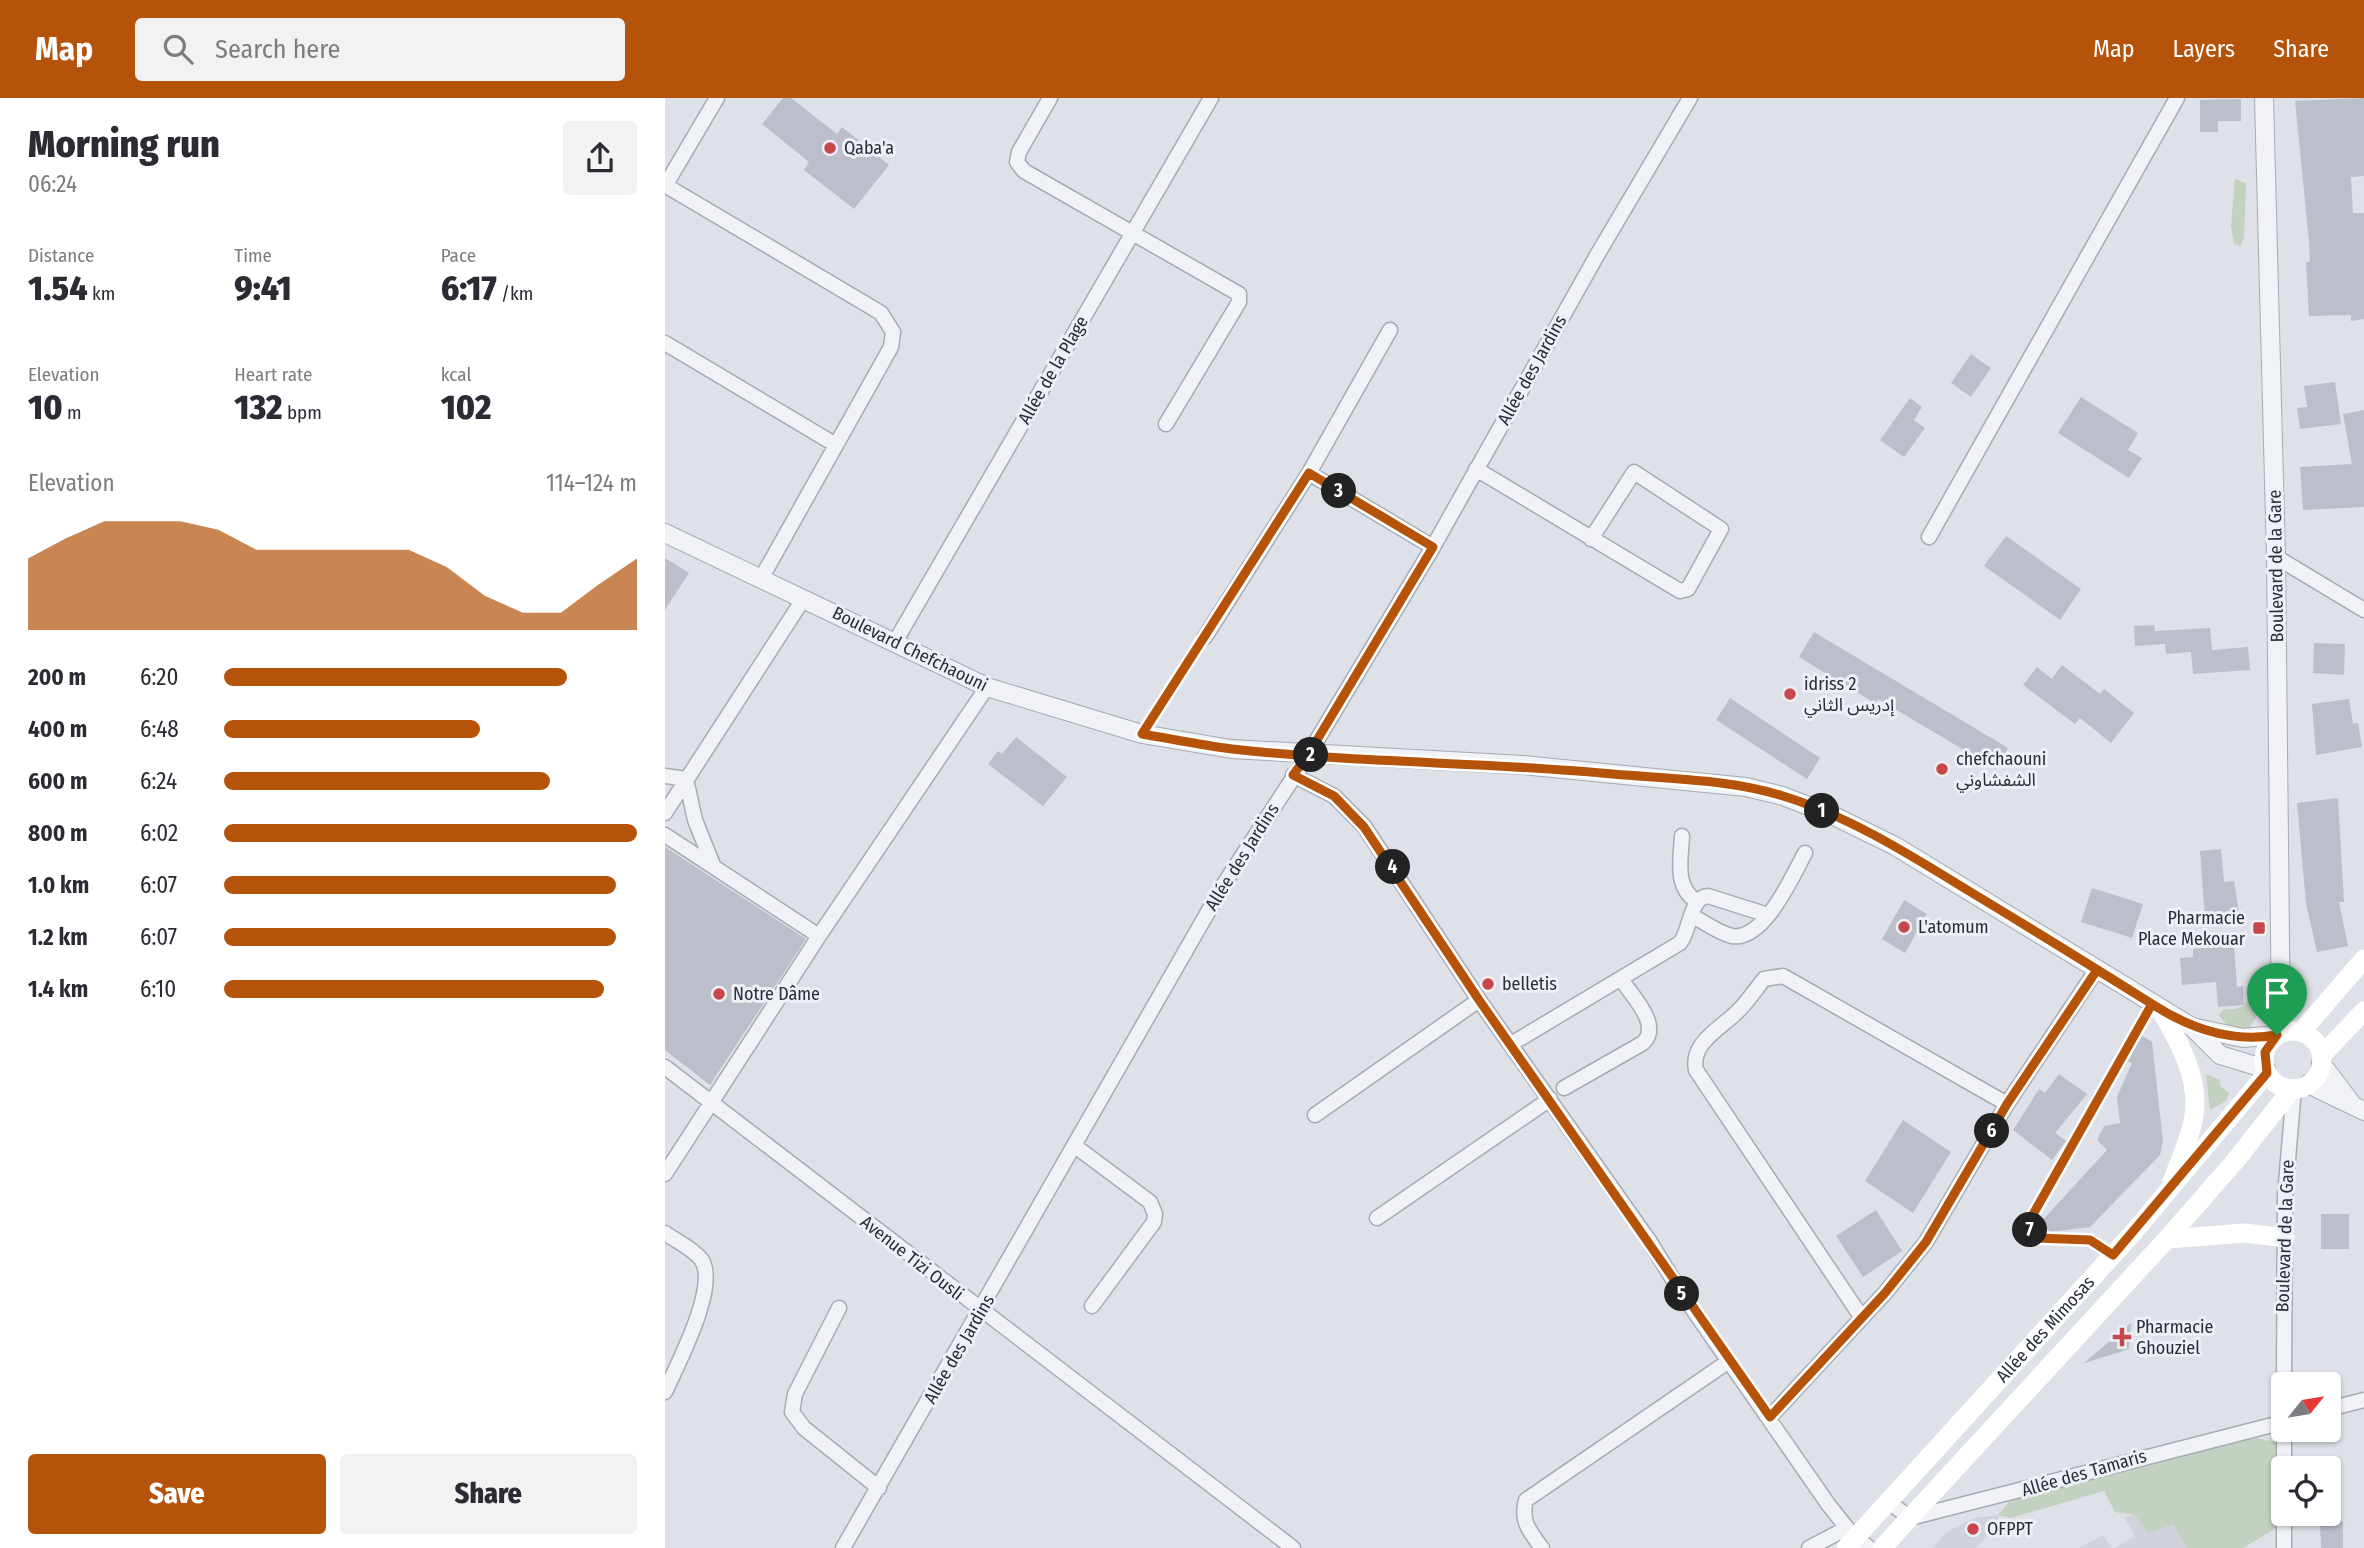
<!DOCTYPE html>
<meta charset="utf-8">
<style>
:root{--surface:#fff;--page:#f2f2f3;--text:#2b2b33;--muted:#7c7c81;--accent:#b45309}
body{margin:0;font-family:"Fira Sans Condensed","Noto Sans Arabic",sans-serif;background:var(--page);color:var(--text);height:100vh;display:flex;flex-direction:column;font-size:26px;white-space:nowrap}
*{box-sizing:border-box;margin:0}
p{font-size:23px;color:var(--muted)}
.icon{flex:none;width:38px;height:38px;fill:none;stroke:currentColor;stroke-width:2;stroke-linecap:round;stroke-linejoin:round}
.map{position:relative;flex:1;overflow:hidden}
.details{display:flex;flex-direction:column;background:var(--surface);width:665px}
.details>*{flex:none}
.needle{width:46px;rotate:60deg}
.fabs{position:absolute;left:1606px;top:1274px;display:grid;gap:14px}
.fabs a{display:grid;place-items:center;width:70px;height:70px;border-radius:7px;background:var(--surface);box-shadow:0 2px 5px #0004;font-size:35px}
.pin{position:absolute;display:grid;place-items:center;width:60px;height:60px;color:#fff;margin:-72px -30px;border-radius:50% 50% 50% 0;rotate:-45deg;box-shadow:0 0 7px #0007}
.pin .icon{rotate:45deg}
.km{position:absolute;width:35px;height:35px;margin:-18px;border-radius:50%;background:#222;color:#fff;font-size:19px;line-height:35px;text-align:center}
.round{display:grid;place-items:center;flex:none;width:74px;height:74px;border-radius:7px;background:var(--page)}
.head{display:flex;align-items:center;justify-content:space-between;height:119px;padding:0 28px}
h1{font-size:38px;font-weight:800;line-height:52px}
.metrics{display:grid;grid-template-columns:repeat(3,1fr);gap:10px;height:119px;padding:7px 28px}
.metrics div{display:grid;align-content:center}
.metrics b{font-size:35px;font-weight:800}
.metrics small{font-size:19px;font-weight:400}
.metrics p{font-size:19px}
.chart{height:196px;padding:14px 28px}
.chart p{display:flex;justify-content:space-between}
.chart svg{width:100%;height:126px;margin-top:7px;fill:var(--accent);opacity:.7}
.button{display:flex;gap:14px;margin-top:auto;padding:14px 28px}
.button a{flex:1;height:80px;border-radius:7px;background:var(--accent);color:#fff;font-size:28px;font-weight:800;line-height:80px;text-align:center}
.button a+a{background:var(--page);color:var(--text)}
ul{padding:0 28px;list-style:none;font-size:23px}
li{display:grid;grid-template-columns:112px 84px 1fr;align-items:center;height:52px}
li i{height:18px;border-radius:9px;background:var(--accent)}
header{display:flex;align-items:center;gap:42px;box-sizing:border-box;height:98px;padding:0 35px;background:var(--accent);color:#fff}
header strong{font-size:33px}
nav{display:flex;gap:38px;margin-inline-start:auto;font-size:24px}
.search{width:490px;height:63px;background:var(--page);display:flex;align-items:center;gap:18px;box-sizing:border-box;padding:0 24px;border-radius:7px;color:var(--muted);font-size:26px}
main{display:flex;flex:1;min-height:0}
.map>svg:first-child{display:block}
</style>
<header>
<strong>Map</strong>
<div class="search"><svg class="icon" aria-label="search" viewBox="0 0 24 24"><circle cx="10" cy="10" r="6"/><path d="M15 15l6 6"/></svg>Search here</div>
<nav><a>Map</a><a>Layers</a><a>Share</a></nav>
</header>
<main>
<section class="details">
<div class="head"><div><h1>Morning run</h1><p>06:24</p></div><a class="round"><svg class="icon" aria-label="share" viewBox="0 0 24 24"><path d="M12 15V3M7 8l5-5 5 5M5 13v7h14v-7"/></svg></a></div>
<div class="metrics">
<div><p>Distance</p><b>1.54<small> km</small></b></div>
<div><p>Time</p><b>9:41</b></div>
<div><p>Pace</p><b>6:17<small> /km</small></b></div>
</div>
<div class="metrics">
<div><p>Elevation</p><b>10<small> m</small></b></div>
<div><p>Heart rate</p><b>132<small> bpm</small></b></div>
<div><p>kcal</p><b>102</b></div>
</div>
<div class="chart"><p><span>Elevation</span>114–124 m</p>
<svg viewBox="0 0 160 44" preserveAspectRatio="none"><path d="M0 44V19L10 12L20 6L30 6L40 6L50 9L60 16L70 16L80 16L90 16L100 16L110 22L120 32L130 38L140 38L150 28L160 19V44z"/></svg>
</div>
<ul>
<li><b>200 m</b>6:20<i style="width:83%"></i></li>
<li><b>400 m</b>6:48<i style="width:62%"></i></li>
<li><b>600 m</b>6:24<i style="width:79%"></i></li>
<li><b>800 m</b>6:02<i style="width:100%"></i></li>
<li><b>1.0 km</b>6:07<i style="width:95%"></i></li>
<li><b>1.2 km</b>6:07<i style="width:95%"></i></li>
<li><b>1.4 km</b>6:10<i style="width:92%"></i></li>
</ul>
<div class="button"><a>Save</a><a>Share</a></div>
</section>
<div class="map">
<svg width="1699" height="1450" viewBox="0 0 1699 1450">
<rect width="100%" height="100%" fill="#dee1e7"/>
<path fill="#d0d3dc" d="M1333 1417 1332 1428 1311 1450H1267L1282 1434 1309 1420Z
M1470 1417 1509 1426 1522 1450H1449L1470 1438 1459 1419Z
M1438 1437 1447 1450H1414Z"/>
<path fill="#c2d1c0" d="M1570 81 1581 85 1579 140 1575 148 1569 146 1566 128Z
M1589 890 1593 894 1596 910 1583 933 1564 930 1554 917 1559 911C1578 913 1582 906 1589 890Z
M1541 976 1555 982V988L1564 995 1561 1003 1545 1012Z
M1586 1339 1611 1344V1430L1578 1450H1522L1508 1426 1483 1435 1470 1417 1450 1414 1439 1393 1346 1420 1333 1417 1352 1394Z"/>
<path fill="#bcbfca" d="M118 0H126L172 36 177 29 224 67 189 111 139 72 144 64 97 26Z
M1699 0V78L1686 79 1688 115H1699V221L1686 223V217L1644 218 1641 164H1645L1644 144 1630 3Z
M1576 1V23H1553V34H1535V2Z
M1306 256 1326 270 1306 299 1286 285Z
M1670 284 1676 326 1635 331 1632 310 1642 309 1639 288Z
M1416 299 1473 335 1463 352 1477 360 1464 380 1393 335Z
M1245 300 1257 309 1249 322 1260 330 1239 359 1215 342Z
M1699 312V409L1638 412 1635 369 1687 366 1678 316Z
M1341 438 1416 491 1395 522 1319 468Z
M0 460 24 475 0 512Z
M1489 527 1490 533 1545 530 1547 552 1583 549 1585 572 1528 576 1526 554 1501 556 1500 546 1470 548 1469 528Z
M1149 534 1343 650 1331 671 1213 601 1211 606 1134 559Z
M1649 545 1680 546 1679 577 1648 575Z
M1397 567 1435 596 1439 591 1469 615 1446 645 1415 620 1410 626 1358 587 1372 569 1387 581Z
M1065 600 1155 660 1142 681 1051 622Z
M1684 601 1688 626 1693 625 1697 649 1651 657 1647 606Z
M351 639 402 679 378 708 323 666 333 653 337 656Z
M1673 700 1679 804H1674L1683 848 1652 854 1641 806 1632 705Z
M0 749 141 841 45 987 0 952Z
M1556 751 1559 784 1569 783 1574 815 1540 821 1535 753Z
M1427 790 1478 806 1467 840 1416 824Z
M1239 802 1262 816 1240 855 1217 841Z
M1569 847 1572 889 1578 888 1579 907 1553 909 1551 884 1517 887 1515 860 1528 859V851Z
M1476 937 1487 944 1498 1043 1495 1057 1425 1129 1385 1134 1375 1125 1442 1052 1432 1042 1439 1028 1455 1025 1452 999 1467 965 1462 963Z
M1394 976 1422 996 1390 1035 1401 1043 1387 1062 1348 1032 1374 991 1380 995Z
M1238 1022 1286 1054 1248 1115 1200 1083Z
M1211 1112 1237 1153 1198 1179 1171 1138Z
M1656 1116H1684V1151H1656Z
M1466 1225 1464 1251 1420 1265H1419Z
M1678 1423V1450H1656L1655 1424Z"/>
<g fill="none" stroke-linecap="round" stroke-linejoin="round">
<g stroke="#a7abb4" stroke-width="10">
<path id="service" d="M478 635 523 560 540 539
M1447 1156 1425 1142 1372 1140 1366 1132 1365 1124 1487 906"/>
</g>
<g stroke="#a7abb4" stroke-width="17">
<path id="minor" d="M385 0 354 54 352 64 359 73 574 196V204L501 326
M0 87 216 215 228 234 226 249 97 479
M0 88 52 0
M0 245 171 347
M811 371 1015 493 1023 491 1056 431 969 374 926 441
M644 375 768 449
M1264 439 1512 0
M1611 459 1699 512
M540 539 644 375 725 232
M230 544 546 0
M628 677 669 698 699 728 814 902 985 1144 1015 1193 1163 1406 1182 1430 1204 1450
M0 678 21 681 30 722 48 767
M0 715 139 500
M0 737 154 838
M1017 738C1016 761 1009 788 1031 803
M1028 818C1040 825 1054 835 1067 838 1099 843 1127 779 1140 755
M846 946 1015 845C1026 831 1025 799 1043 798L1103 817
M0 969 628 1450
M899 990 978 945C997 927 967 898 956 881
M650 1017 814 902
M410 1048 485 1104 490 1116 489 1124 427 1208
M0 1076 154 838 322 589
M712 1120 885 1001
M0 1135C11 1143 27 1150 36 1161 55 1187 12 1267 0 1294
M174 1210 130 1296 127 1314 139 1330 214 1390
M1197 1220 1031 972C1025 944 1057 930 1074 912 1083 903 1091 891 1099 881L1118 878 1342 1006
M1619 1286 1620 1097 1629 991
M1664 1311 1699 1302
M1105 1319 1220 1195 1261 1144 1342 1006 1432 871
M1619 1370V1332
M1224 1404 1245 1420 1619 1324
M178 1450 559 786 643 657 768 449 931 159 1025 0
M877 1450C865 1434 855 1423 861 1402L1064 1263
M1144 1450 1182 1430
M1619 1450V1416"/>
</g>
<g stroke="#a7abb4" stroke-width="20">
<path id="tertiary" d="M1599 0 1611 459 1616 935
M0 435 322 589 477 636 566 651 858 667 1081 689 1118 698 1171 719 1230 748 1527 929 1578 940 1612 937
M1527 929 1555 957 1601 971
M1656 965 1686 1005
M1643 986 1699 1013"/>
</g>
<use href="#service" stroke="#f1f2f6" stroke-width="7"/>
<use href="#minor" stroke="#f1f2f6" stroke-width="14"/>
<use href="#tertiary" stroke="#f1f2f6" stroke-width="18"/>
<g stroke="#fff" stroke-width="19">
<path d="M1495 911C1514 943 1537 984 1528 1023 1524 1043 1514 1064 1507 1084"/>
<circle cx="1628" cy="962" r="29"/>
<path d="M1636 934 1699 861"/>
<path d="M1656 958 1699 913"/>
<path d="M1502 1141 1580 1135 1620 1140"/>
<path id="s1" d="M1181 1450 1467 1136 1602 975"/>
<path d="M1217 1450 1502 1141 1571 1062 1627 991"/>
</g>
</g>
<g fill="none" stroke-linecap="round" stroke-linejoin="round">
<g stroke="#fff" stroke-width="14">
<path id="route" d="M1612 937C1567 945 1524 930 1487 906 1425 867 1362 828 1299 790 1242 755 1183 718 1118 698 1064 681 1003 681 948 676 821 664 693 665 567 651 537 647 507 641 477 636L644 375 768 449 643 657 628 677 669 698 699 729 814 902 1105 1319 1220 1195 1261 1144 1342 1006 1432 872 1487 906 1366 1120V1132L1372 1140 1425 1142 1448 1157 1602 975 1600 954 1612 937"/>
</g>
<use href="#route" stroke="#b45309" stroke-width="9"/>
</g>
<g fill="#c8474a" stroke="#edf0f5" stroke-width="2.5">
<circle cx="165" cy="50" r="7"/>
<circle cx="1125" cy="596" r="7"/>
<circle cx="1277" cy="671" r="7"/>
<circle cx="1239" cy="829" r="7"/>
<rect x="1587" y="823" width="14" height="14" rx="3.5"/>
<circle cx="823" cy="886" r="7"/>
<circle cx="54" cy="896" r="7"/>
<path d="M1453.5 1228.5h7v7h7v7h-7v7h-7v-7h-7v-7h7z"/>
<circle cx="1308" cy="1431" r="7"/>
</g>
<g text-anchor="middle" stroke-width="6" stroke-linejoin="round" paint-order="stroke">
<g font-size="18" fill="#282d3d" stroke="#edf0f5" text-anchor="start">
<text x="179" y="56">Qaba'a</text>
<text x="1139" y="592">idriss 2<tspan x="1139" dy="21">إدريس الثاني</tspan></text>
<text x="1291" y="667">chefchaouni<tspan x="1291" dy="21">الشفشاوني</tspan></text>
<text x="1580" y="826" text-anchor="end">Pharmacie<tspan x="1580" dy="21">Place Mekouar</tspan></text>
<text x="1253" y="835">L'atomum</text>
<text x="837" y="892">belletis</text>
<text x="68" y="902">Notre Dâme</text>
<text x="1471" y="1235">Pharmacie<tspan x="1471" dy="21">Ghouziel</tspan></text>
<text x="1322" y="1437">OFPPT</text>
</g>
<g font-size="18" fill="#282d3d" stroke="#edf0f5">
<text transform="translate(388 272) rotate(-60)" y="6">Allée de la Plage</text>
<text transform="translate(867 272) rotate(-61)" y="6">Allée des Jardins</text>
<text transform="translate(1611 468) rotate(-91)" y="6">Boulevard de la Gare</text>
<text transform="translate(245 551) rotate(26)" y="6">Boulevard Chefchaouni</text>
<text transform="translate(577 759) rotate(-58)" y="6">Allée des Jardins</text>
<text transform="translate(1620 1138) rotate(-88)" y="6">Boulevard de la Gare</text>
<text transform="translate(247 1160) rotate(38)" y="6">Avenue Tizi Ousli</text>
<text dy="6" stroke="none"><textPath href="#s1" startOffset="296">Allée des Mimosas</textPath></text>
<text transform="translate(294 1251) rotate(-60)" y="6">Allée des Jardins</text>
<text transform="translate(1419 1375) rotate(-16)" y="6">Allée des Tamaris</text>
</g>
</g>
</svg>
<div class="fabs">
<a><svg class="needle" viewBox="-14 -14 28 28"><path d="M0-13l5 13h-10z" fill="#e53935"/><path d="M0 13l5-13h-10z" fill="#7c7c81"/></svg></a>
<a><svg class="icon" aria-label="locate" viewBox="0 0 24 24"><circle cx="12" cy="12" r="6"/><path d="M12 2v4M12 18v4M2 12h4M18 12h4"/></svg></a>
</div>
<div class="pin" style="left:1612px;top:937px;background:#1e9e55"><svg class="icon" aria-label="arrive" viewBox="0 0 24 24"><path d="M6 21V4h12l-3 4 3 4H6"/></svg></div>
<b class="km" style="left:1157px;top:713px">1</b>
<b class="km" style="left:646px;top:657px">2</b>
<b class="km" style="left:674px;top:393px">3</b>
<b class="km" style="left:728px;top:769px">4</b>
<b class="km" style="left:1017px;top:1196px">5</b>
<b class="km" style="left:1327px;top:1033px">6</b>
<b class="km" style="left:1365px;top:1132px">7</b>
</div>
</main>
